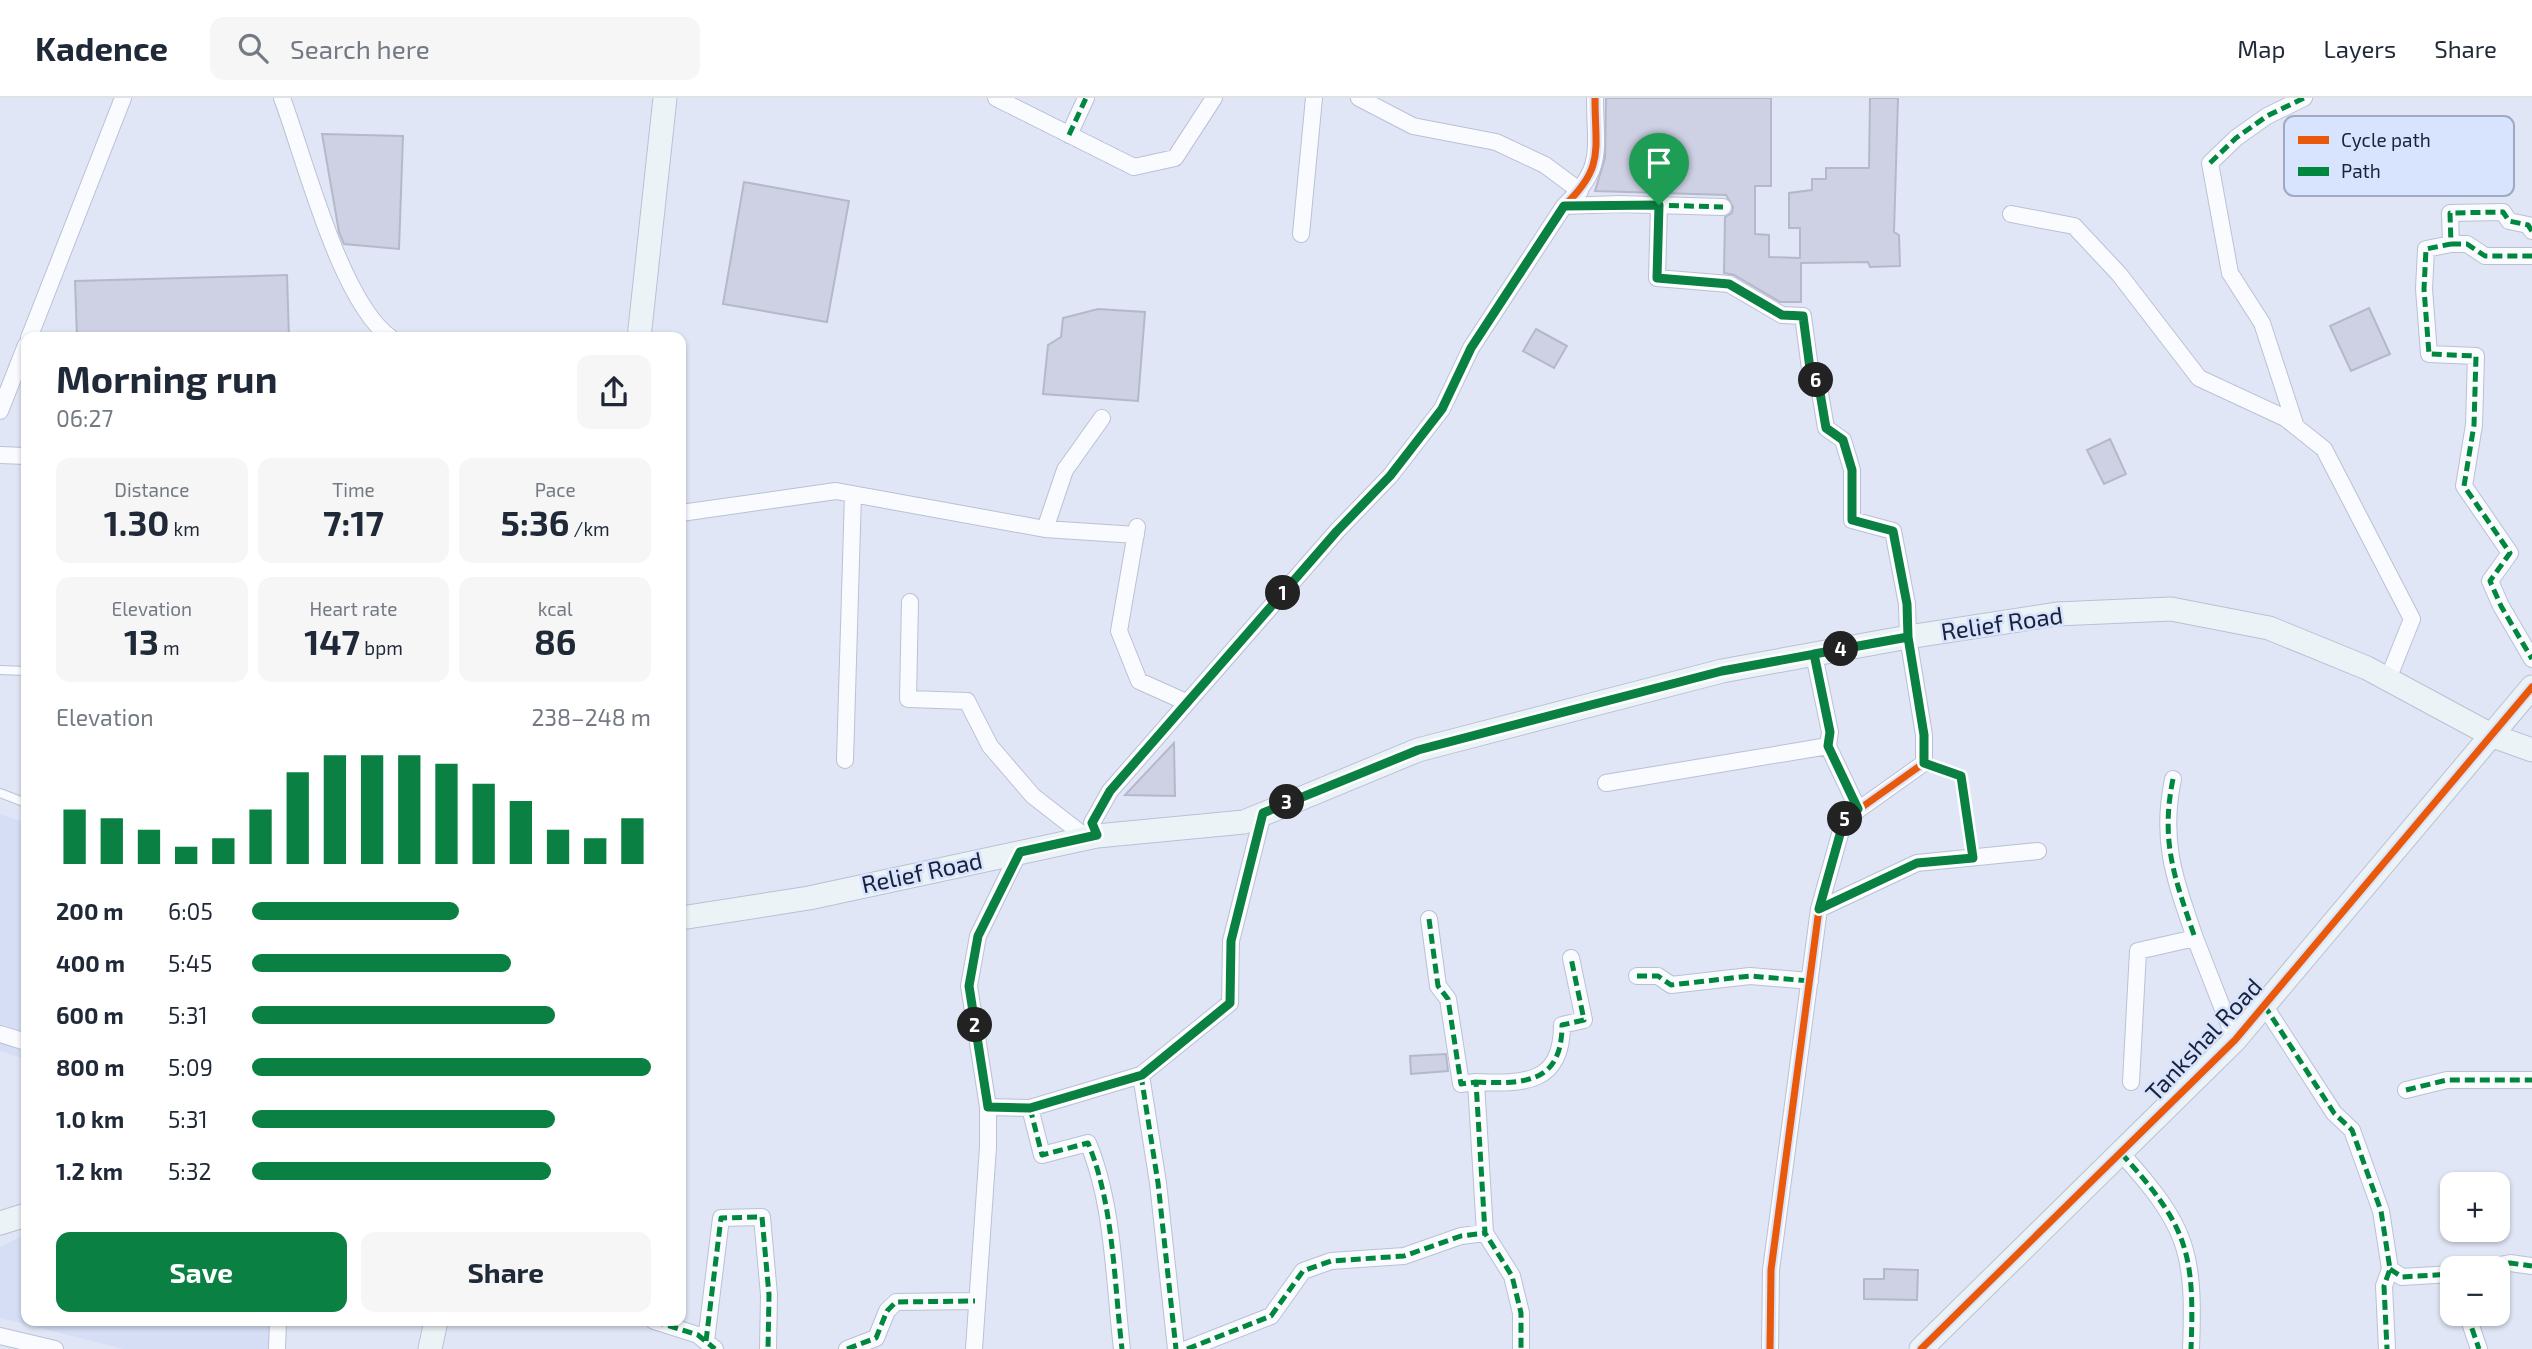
<!DOCTYPE html>
<meta charset="utf-8">
<style>
:root{--surface:#fff;--page:#f6f6f7;--text:#1f2937;--muted:#747a83;--line:#e0e1e3;--accent:#0b8043}
body{margin:0;font-family:"Exo 2",sans-serif;background:var(--page);color:var(--text);height:100vh;display:flex;flex-direction:column;font-size:26px;white-space:nowrap}
*{box-sizing:border-box;margin:0}
p{font-size:23px;color:var(--muted)}
.icon{flex:none;width:38px;height:38px;fill:none;stroke:currentColor;stroke-width:2;stroke-linecap:round;stroke-linejoin:round}
.map{position:relative;flex:1;overflow:hidden}
.sheet{position:absolute;left:21px;top:234px;width:665px;height:994px;display:flex;flex-direction:column;background:var(--surface);border-radius:14px;box-shadow:0 2px 5px #0004}
.sheet>*{flex:none}
.controls{position:absolute;left:2440px;top:1074px;display:grid;gap:14px}
.controls a{display:grid;place-items:center;width:70px;height:70px;border-radius:14px;background:var(--surface);box-shadow:0 2px 5px #0004;font-size:35px}
.pin{position:absolute;display:grid;place-items:center;width:60px;height:60px;color:#fff;margin:-72px -30px;border-radius:50% 50% 50% 0;rotate:-45deg;box-shadow:0 0 7px #0007}
.pin .icon{rotate:45deg}
.km{position:absolute;width:35px;height:35px;margin:-18px;border-radius:50%;background:#222;color:#fff;font-size:19px;line-height:35px;text-align:center}
.round{display:grid;place-items:center;flex:none;width:74px;height:74px;border-radius:14px;background:var(--page)}
.head{display:flex;align-items:center;justify-content:space-between;height:119px;padding:0 35px}
h1{font-size:38px;font-weight:700;line-height:52px}
.figures{display:grid;grid-template-columns:repeat(3,1fr);gap:10px;height:119px;padding:7px 35px}
.figures div{display:grid;align-content:center;border-radius:14px;background:var(--page);text-align:center}
.figures b{font-size:35px;font-weight:700}
.figures small{font-size:19px;font-weight:400}
.figures p{font-size:19px}
.chart{height:196px;padding:14px 35px}
.chart p{display:flex;justify-content:space-between}
.chart svg{width:100%;height:126px;margin-top:7px;stroke:var(--accent);stroke-width:6}
.action{display:flex;gap:14px;margin-top:auto;padding:14px 35px}
.action a{flex:1;height:80px;border-radius:14px;background:var(--accent);color:#fff;font-size:28px;font-weight:700;line-height:80px;text-align:center}
.action a+a{background:var(--page);color:var(--text)}
ul{padding:0 35px;list-style:none;font-size:23px}
li{display:grid;grid-template-columns:112px 84px 1fr;align-items:center;height:52px}
li i{height:18px;border-radius:9px;background:var(--accent)}
header{display:flex;align-items:center;gap:42px;box-sizing:border-box;height:98px;padding:0 35px;background:var(--surface);border-bottom:2px solid var(--line)}
header strong{font-size:33px}
nav{display:flex;gap:38px;margin-inline-start:auto;font-size:24px}
.search{width:490px;height:63px;background:var(--page);display:flex;align-items:center;gap:18px;box-sizing:border-box;padding:0 24px;border-radius:14px;color:var(--muted);font-size:26px}
.map>svg:first-child{display:block}
</style>
<header>
<strong>Kadence</strong>
<div class="search"><svg class="icon" aria-label="search" viewBox="0 0 24 24"><circle cx="10" cy="10" r="6"/><path d="M15 15l6 6"/></svg>Search here</div>
<nav><a>Map</a><a>Layers</a><a>Share</a></nav>
</header>
<div class="map">
<svg width="2532" height="1251" viewBox="0 0 2532 1251">
<rect width="100%" height="100%" fill="#e0e6f5"/>
<path fill="#d6def5" d="M0 716 26 725V961L0 953Z
M26 1136V1223H270L269 1251H124L0 1220V1149Z"/>
<path fill="#ced0e4" stroke="#b6b7cb" stroke-width="2" d="M1606 0H1771V88H1755V136L1769 137V159L1800 160V130H1789V95L1812 92V81H1826V70H1869L1870 0H1898L1894 134 1899 137 1900 168 1870 169 1868 164 1801 165V204H1780L1734 177 1724 175 1725 119 1732 115 1733 109 1726 97 1595 93 1605 60Z
M322 36 403 38 399 151 344 146 339 134Z
M744 84 849 103 827 224 723 206Z
M287 177 289 240H77L75 183Z
M2369 210 2390 256 2351 273 2330 228Z
M1098 211 1145 214 1138 303 1043 296 1048 247 1061 239 1063 220Z
M1536 231 1567 248 1554 270 1523 253Z
M2110 341 2126 376 2104 386 2087 352Z
M1174 645 1175 698 1125 697Z
M1446 956 1448 973 1411 976 1410 958Z
M1884 1171 1918 1172 1917 1202 1864 1201V1181H1884Z"/>
<g fill="none" stroke-linecap="round" stroke-linejoin="round">
<g stroke="#bac1d5" stroke-width="10">
<path id="lane" d="M0 572 26 573
M0 695 26 705"/>
</g>
<g stroke="#bac1d5" stroke-width="18">
<path id="street" d="M282 0C305 61 340 204 391 240
M996 0 1134 69 1175 60 1214 0
M1359 0 1413 28 1496 44 1545 67 1580 93
M1069 37 1086 0
M1659 107 1657 180 1729 186 1782 217 1803 218 1811 278 1818 283 1826 330 1843 342 1852 372V422L1893 433 1907 506 1908 539 1924 637V665L1844 722 1819 811 1771 1172 1770 1251
M1564 108 1619 106 1723 109
M2011 116 2074 128 2119 176 2199 280 2285 320 2324 351 2412 521 2388 581
M2532 133 2528 127 2509 123 2503 114 2450 115 2451 146 2426 151 2424 191 2429 256 2476 258 2474 327 2464 388 2510 455 2490 483 2501 508 2532 561
M1301 136 1314 0
M2451 146H2467L2485 158H2532
M29 240 123 0
M0 313 26 247
M2296 329 2262 225 2230 175 2210 65 2236 40 2267 18 2304 0
M0 357 26 358
M681 415 836 393 1045 431 1136 437
M1137 429 1119 533 1139 583 1186 604
M1045 431 1065 372 1102 320
M910 504 908 601 967 603 990 648 1033 698 1087 740
M1814 557 1830 634 1828 648 1858 711
M845 662 853 396
M2173 681C2160 744 2175 781 2195 840
M1606 685 1828 648
M1097 738 1092 725 1110 693 1337 433 1390 378 1442 311 1471 250 1564 108C1605 69 1595 53 1595 0
M1819 811 1917 765 2038 753
M1429 821 1438 888 1448 901 1461 986 1476 984 1485 1135 1512 1178 1521 1215V1251
M1637 878H1658L1671 887 1750 878 1810 883
M2264 907 2334 1015 2352 1032 2381 1113 2390 1171 2384 1188 2387 1251
M0 936 26 944
M1141 977 1158 1085 1176 1251
M1476 984C1524 986 1562 986 1562 927L1584 922 1571 860
M2131 984 2138 853 2195 840 2235 942
M2406 992 2447 982H2532
M988 1009 1030 1010 1141 977 1230 905 1231 843 1263 715
M1030 1010 1042 1057 1088 1045C1114 1107 1114 1185 1122 1251
M2121 1055C2187 1128 2195 1153 2191 1251
M2390 1171 2402 1179 2452 1176
M2479 1171 2510 1165 2532 1168
M2467 1216 2479 1251
M654 1223 698 1237 715 1251
M0 1238 55 1251
M706 1243 721 1120 762 1119 769 1197 768 1251
M277 1251 278 1223
M847 1251 876 1240 887 1213 896 1204 975 1203
M974 1251 988 1049V1009L969 888 978 838 1019 754
M1187 1251 1271 1218 1303 1173 1331 1163 1404 1158 1461 1138 1485 1135"/>
</g>
<g stroke="#bac1d5" stroke-width="25">
<path id="secondary" d="M639 240 665 0
M681 820 809 800 1097 738 1244 724 1418 652 1722 573 1908 539 2057 516 2171 511 2269 530 2367 570 2493 638 2532 652
M0 1125 26 1117
M430 1251 436 1223
M1921 1251 2235 942 2532 589"/>
</g>
<path stroke="#ced0d5" stroke-width="3.5" stroke-dasharray="3.5 5" stroke-linecap="butt" d="M1940 671 1961 678 1971 745"/>
<use href="#lane" stroke="#fafbfe" stroke-width="8"/>
<use href="#street" stroke="#fafbfe" stroke-width="16"/>
<use href="#secondary" stroke="#ebf3f6" stroke-width="23"/>
<path stroke="#00873e" stroke-width="5" stroke-dasharray="10 5" stroke-linecap="butt" d="M1069 37 1086 0
M2210 65 2236 40 2267 18 2304 0
M1564 108 1619 106 1723 109
M2532 133 2528 127 2509 123 2503 114 2450 115 2451 146 2426 151 2424 191 2429 256 2476 258 2474 327 2464 388 2510 455 2490 483 2501 508 2532 561
M2451 146H2467L2485 158H2532
M2173 681C2160 744 2175 781 2195 840
M1429 821 1438 888 1448 901 1461 986 1476 984 1485 1135 1512 1178 1521 1215V1251
M1637 878H1658L1671 887 1750 878 1810 883
M2264 907 2334 1015 2352 1032 2381 1113 2390 1171 2384 1188 2387 1251
M1141 977 1158 1085 1176 1251
M1476 984C1524 986 1562 986 1562 927L1584 922 1571 860
M2406 992 2447 982H2532
M988 1009 1030 1010 1141 977 1230 905 1231 843 1263 715
M1030 1010 1042 1057 1088 1045C1114 1107 1114 1185 1122 1251
M2121 1055C2187 1128 2195 1153 2191 1251
M2390 1171 2402 1179 2452 1176
M2479 1171 2510 1165 2532 1168
M2467 1216 2479 1251
M654 1223 698 1237 715 1251
M706 1243 721 1120 762 1119 769 1197 768 1251
M847 1251 876 1240 887 1213 896 1204 975 1203
M1187 1251 1271 1218 1303 1173 1331 1163 1404 1158 1461 1138 1485 1135"/>
<g stroke="#d8e3fd" stroke-width="11">
<path id="cycleway" d="M1659 107 1657 180 1729 186 1782 217 1803 218 1811 278 1818 283 1826 330 1843 342 1852 372V422L1893 433 1907 506 1908 539 1924 637V665L1844 722 1819 811 1771 1172 1770 1251
M1097 738 1092 725 1110 693 1337 433 1390 378 1442 311 1471 250 1564 108C1605 69 1595 53 1595 0
M1921 1251 2235 942 2532 589"/>
</g>
<use href="#cycleway" stroke="#e8590c" stroke-width="7"/>
</g>
<g fill="none" stroke-linecap="round" stroke-linejoin="round">
<g stroke="#fff" stroke-width="14">
<path id="route" d="M1659 107 1564 108 1471 250 1442 311 1390 378 1337 433 1110 693 1092 725 1097 737 1020 754 978 838 969 888 988 1009 1030 1010 1142 977 1230 905 1231 843 1263 715 1418 652 1722 573 1908 539 1924 637V665L1961 678 1973 760 1917 765 1819 811 1844 722 1858 711 1828 648 1830 634 1814 556 1908 539 1907 506 1893 433 1852 422V372L1843 342 1826 330 1818 283 1811 278 1803 218 1782 217 1729 186 1657 180 1659 107"/>
</g>
<use href="#route" stroke="#0b8043" stroke-width="9"/>
</g>
<g text-anchor="middle" stroke-width="5" stroke-linejoin="round" paint-order="stroke">
<g font-size="24" fill="#19223a" stroke="#d8e3fd">
<text transform="translate(2002 526) rotate(-8)" y="8">Relief Road</text>
<text transform="translate(922 775) rotate(-12)" y="8">Relief Road</text>
<text transform="translate(2204 942) rotate(-47)" y="8">Tankshal Road</text>
</g>
</g>
<rect x="2284" y="18" width="230" height="80" rx="10" fill="#d8e3fd" stroke="#9fa9c2" stroke-width="2"/>
<rect x="2298" y="38" width="31" height="8" fill="#e8590c"/>
<rect x="2298" y="69" width="31" height="9" fill="#00873e"/>
<g font-size="19" fill="#19223a">
<text x="2341" y="49">Cycle path</text>
<text x="2341" y="80">Path</text>
</g>
</svg>
<div class="controls">
<a>+</a>
<a>−</a>
</div>
<div class="pin" style="left:1659px;top:107px;background:#1e9e55"><svg class="icon" aria-label="arrive" viewBox="0 0 24 24"><path d="M6 21V4h12l-3 4 3 4H6"/></svg></div>
<b class="km" style="left:1283px;top:495px">1</b>
<b class="km" style="left:975px;top:927px">2</b>
<b class="km" style="left:1287px;top:704px">3</b>
<b class="km" style="left:1841px;top:551px">4</b>
<b class="km" style="left:1845px;top:721px">5</b>
<b class="km" style="left:1816px;top:282px">6</b>
<section class="sheet">
<div class="head"><div><h1>Morning run</h1><p>06:27</p></div><a class="round"><svg class="icon" aria-label="share" viewBox="0 0 24 24"><path d="M12 15V3M7 8l5-5 5 5M5 13v7h14v-7"/></svg></a></div>
<div class="figures">
<div><p>Distance</p><b>1.30<small> km</small></b></div>
<div><p>Time</p><b>7:17</b></div>
<div><p>Pace</p><b>5:36<small> /km</small></b></div>
</div>
<div class="figures">
<div><p>Elevation</p><b>13<small> m</small></b></div>
<div><p>Heart rate</p><b>147<small> bpm</small></b></div>
<div><p>kcal</p><b>86</b></div>
</div>
<div class="chart"><p><span>Elevation</span>238–248 m</p>
<svg viewBox="0 0 160 44" preserveAspectRatio="none"><path d="M5 44V25M15 44V28M25 44V32M35 44V38M45 44V35M55 44V25M65 44V12M75 44V6M85 44V6M95 44V6M105 44V9M115 44V16M125 44V22M135 44V32M145 44V35M155 44V28"/></svg>
</div>
<ul>
<li><b>200 m</b>6:05<i style="width:52%"></i></li>
<li><b>400 m</b>5:45<i style="width:65%"></i></li>
<li><b>600 m</b>5:31<i style="width:76%"></i></li>
<li><b>800 m</b>5:09<i style="width:100%"></i></li>
<li><b>1.0 km</b>5:31<i style="width:76%"></i></li>
<li><b>1.2 km</b>5:32<i style="width:75%"></i></li>
</ul>
<div class="action"><a>Save</a><a>Share</a></div>
</section>
</div>
